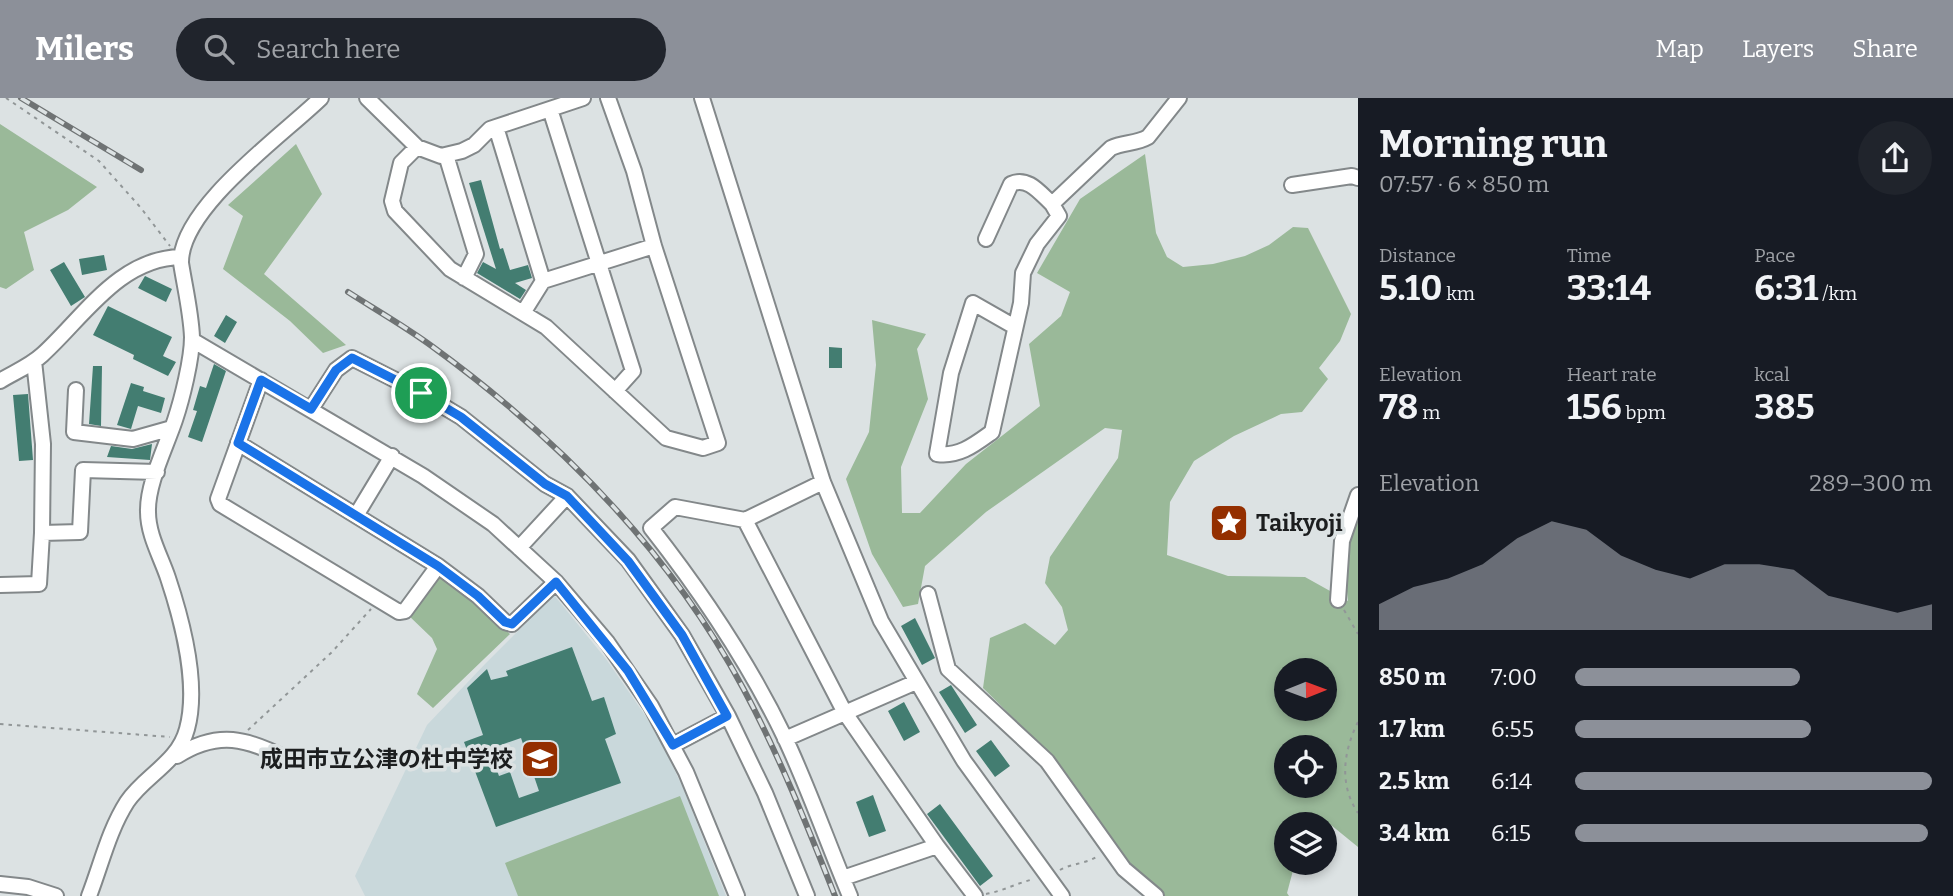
<!DOCTYPE html>
<meta charset="utf-8">
<style>
:root{--surface:#171b24;--page:#20242c;--text:#f1f3f6;--muted:#9ea1a6;--accent:#8c9099}
body{margin:0;font-family:Bitter,"Noto Sans JP",serif;background:var(--page);color:var(--text);height:100vh;display:flex;flex-direction:column;font-size:26px;white-space:nowrap}
*{box-sizing:border-box;margin:0}
p{font-size:23px;color:var(--muted)}
.icon{flex:none;width:38px;height:38px;fill:none;stroke:currentColor;stroke-width:2;stroke-linecap:round;stroke-linejoin:round}
.map{position:relative;flex:1;overflow:hidden}
.sheet{display:flex;flex-direction:column;background:var(--surface);width:595px}
.sheet>*{flex:none}
.needle{width:46px;rotate:89deg}
.controls{position:absolute;left:1274px;top:560px;display:grid;gap:14px}
.controls a{display:grid;place-items:center;width:63px;height:63px;border-radius:50%;background:var(--surface);box-shadow:0 4px 10px #0003;font-size:35px}
.pin{position:absolute;display:grid;place-items:center;width:60px;height:60px;color:#fff;margin:-30px;border:4px solid #fff;border-radius:50%;box-shadow:0 2px 7px #0007}
.round{display:grid;place-items:center;flex:none;width:74px;height:74px;border-radius:37px;background:var(--page)}
.headline{display:flex;align-items:center;justify-content:space-between;height:119px;padding:0 21px}
h1{font-size:38px;font-weight:700;line-height:52px}
.metrics{display:grid;grid-template-columns:repeat(3,1fr);gap:10px;height:119px;padding:7px 21px}
.metrics div{display:grid;align-content:center}
.metrics b{font-size:35px;font-weight:700}
.metrics small{font-size:19px;font-weight:400}
.metrics p{font-size:19px}
.chart{height:196px;padding:14px 21px}
.chart p{display:flex;justify-content:space-between}
.chart svg{width:100%;height:126px;margin-top:7px;fill:var(--accent);opacity:.7}
ul{padding:0 21px;list-style:none;font-size:23px}
li{display:grid;grid-template-columns:112px 84px 1fr;align-items:center;height:52px}
li i{height:18px;border-radius:9px;background:var(--accent)}
header{display:flex;align-items:center;gap:42px;box-sizing:border-box;height:98px;padding:0 35px;background:var(--accent);color:#fff}
header strong{font-size:33px}
nav{display:flex;gap:38px;margin-inline-start:auto;font-size:24px}
.search{width:490px;height:63px;background:var(--page);display:flex;align-items:center;gap:18px;box-sizing:border-box;padding:0 24px;border-radius:38px;color:var(--muted);font-size:26px}
main{display:flex;flex:1;min-height:0}
.map>svg:first-child{display:block}
</style>
<header>
<strong>Milers</strong>
<div class="search"><svg class="icon" aria-label="search" viewBox="0 0 24 24"><circle cx="10" cy="10" r="6"/><path d="M15 15l6 6"/></svg>Search here</div>
<nav><a>Map</a><a>Layers</a><a>Share</a></nav>
</header>
<main>
<div class="map">
<svg width="1358" height="798" viewBox="0 0 1358 798">
<rect width="100%" height="100%" fill="#dce2e3"/>
<path fill="#c9d8db" d="M554 497 606 561 656 633 683 690 726 798H365L355 778 427 627 485 566Z"/>
<path fill="#9ab999" fill-rule="evenodd" d="M0 26 97 89 68 112 24 134 34 172 6 191 0 189Z
M296 46 322 96 264 176 346 247 323 255 290 223 223 171 243 118 228 107Z
M1145 56 1156 135 1167 159 1183 169 1213 166 1245 158 1269 147 1293 129 1308 130 1351 216 1340 243 1319 270 1328 281 1302 314 1281 316 1234 338 1194 363 1170 404 1167 457 1228 478 1305 479 1348 503 1344 465 1358 412V749L1331 727 1325 731V726H1286V765H1295L1287 795 1289 798H1164L1132 771 1051 657 983 590 990 540 1025 525 1055 547 1068 532 1062 509 1045 485 1050 459 1118 360 1122 332 1105 330 986 414 925 468 918 506 903 509 872 456 846 381 869 334 876 267 872 222 926 236 917 251 928 301 901 369 902 415H920L966 366 1040 308 1029 246 1061 218 1070 194 1037 175 1080 101ZM1286 572H1325V611H1286ZM1286 649H1325V688H1286Z
M441 474 510 536 433 610 417 596 437 551 432 540 407 516Z
M680 698 719 798H518L505 765Z"/>
<path fill="#437d71" fill-rule="evenodd" d="M481 82 500 151 503 150 510 172 528 167 532 180 515 185 526 192 520 201 477 175 483 164 496 171 469 85Z
M104 157 107 172 82 177 79 161Z
M64 164 85 199 71 208 50 172Z
M145 178 172 191 166 204 138 190Z
M108 208 172 239 163 258 176 264 168 278 133 261 134 257 93 237Z
M226 217 237 224 225 245 214 238Z
M829 249 842 250V270H829Z
M214 266 226 273 202 344 188 339 197 313 193 312 200 288 206 290Z
M93 268H102L101 328 89 326Z
M131 285 144 289 143 293 165 300 161 315 138 308 131 331 117 327Z
M28 296 33 362 19 363 13 297Z
M152 346 150 362 107 359 111 348 132 351Z
M915 520 935 560 922 567 901 528Z
M572 549 592 603 604 599 616 636 605 641 621 685 496 729 464 644 483 637 467 590 487 571 491 582 508 578 506 573ZM521 640 539 693 519 700 510 674 499 678 489 651Z
M951 587 977 627 965 635 939 594Z
M904 604 920 634 904 643 888 613Z
M991 642 1010 668 995 679 976 653Z
M873 697 886 733 869 739 856 704Z
M940 706 993 778 980 788 927 716Z"/>
<g fill="none" stroke-linecap="round" stroke-linejoin="round">
<g stroke="#83888a" stroke-width="18">
<path id="minor" d="M367 0 417 49 441 58 462 53 474 47 490 31 583 0
M702 0 823 384 881 523 964 663 1062 798
M550 11 633 273 615 293
M496 29 543 183 523 215
M417 49 401 65 392 103 395 113 450 171 546 229 666 340 703 350 718 345 654 148 634 73 608 0
M446 57 476 156 464 180
M1292 87 1352 78 1358 80
M986 141 1011 86C1028 78 1040 95 1052 106
M543 183 654 148
M1015 229 973 205 951 275 937 356C959 359 974 347 992 334L1021 205 1023 175 1037 146 1059 118 1052 106 1111 50C1123 44 1136 46 1148 39L1179 0
M192 242 423 378 493 426 556 484 607 544 651 608 686 674 737 798
M261 282 218 401 220 406 399 514 405 513 438 468
M0 283C13 275 30 268 42 257 83 220 119 160 181 159
M76 292 74 334 133 341 172 330
M311 311 336 272 352 260 421 295 461 319 545 386 567 398 628 462 682 537 728 618 765 695 807 798
M238 345 438 468 478 498 505 524 512 526 556 484
M823 384 745 422 675 409 651 430C702 495 749 565 785 640 809 691 828 746 850 798
M357 416 392 358
M745 422 845 615 937 748 975 798
M42 435 80 434 83 372 157 374
M519 450 567 398
M0 487 39 486 42 435 43 346 34 263
M928 496 948 571 1047 663 1124 771 1156 798
M1338 502 1342 443 1358 397
M785 641 916 584
M673 647 728 618
M177 658C218 632 247 640 289 662
M843 780 937 748
M0 786 28 789 56 798
M89 798C101 767 109 732 127 704 145 677 178 665 187 631 199 587 182 522 168 480 161 459 148 437 148 414 147 386 166 349 175 322 182 301 192 261 192 239 191 215 185 190 181 165 180 110 283 37 321 0"/>
</g>
<path stroke="#919697" stroke-width="2" stroke-dasharray="3.5 5" stroke-linecap="butt" d="M6 0 99 63 141 110 170 148
M1344 512 1358 536
M1358 624C1343 654 1339 687 1358 715
M0 626 170 639
M248 632 332 554 371 511
M1060 772C1072 765 1088 766 1099 757
M986 796C1003 793 1017 785 1034 781"/>
<use href="#minor" stroke="#fff" stroke-width="14"/>
<g stroke="#6f7374" stroke-width="6">
<path id="rail" d="M21 0 141 72
M348 194C376 212 406 229 433 249 558 340 669 452 743 590 779 657 807 727 835 798"/>
</g>
<use href="#rail" stroke="#dce2e3" stroke-width="3.5" stroke-dasharray="10" stroke-linecap="butt"/>
</g>
<g fill="none" stroke-linecap="round" stroke-linejoin="round">
<g stroke="#fff" stroke-width="14">
<path id="route" d="M352 260 421 295 461 319 545 386 567 398 628 463 682 537 727 618 673 647 628 573 556 484 512 526 505 524 478 498 438 468 238 345 261 282 311 311 336 272Z"/>
</g>
<use href="#route" stroke="#1a73e8" stroke-width="9"/>
</g>
<defs>
<g id="sight-square" transform="scale(2.0125)"><rect x="-9" y="-9" width="18" height="18" rx="4" fill="#942f00" stroke="#dce2e3"/><path d="M0-6L1.8-2.2L6-1.7L2.9 1.2L3.7 5.4L0 3.3L-3.7 5.4L-2.9 1.2L-6-1.7L-1.8-2.2Z" fill="#fff"/></g>
<g id="school-square" transform="scale(2.0125)"><rect x="-9" y="-9" width="18" height="18" rx="4" fill="#942f00" stroke="#dce2e3"/><path d="M0-5L7-2L0 1L-7-2ZM-4 1L0 2.5L4 1V4Q0 6-4 4Z" fill="#fff"/></g>
</defs>
<g fill-rule="evenodd">
<use href="#sight-square" x="1229" y="425"/>
<use href="#school-square" x="540" y="661"/>
</g>
<g text-anchor="middle" stroke-width="7" stroke-linejoin="round" paint-order="stroke">
<g font-size="23" font-weight="bold" fill="#1c1e1f" stroke="#dce2e3" text-anchor="start">
<text x="1256" y="433">Taikyoji</text>
<text x="513" y="669" text-anchor="end">成田市立公津の杜中学校</text>
</g>
</g>
</svg>
<div class="controls">
<a><svg class="needle" viewBox="-14 -14 28 28"><path d="M0-13l5 13h-10z" fill="#e53935"/><path d="M0 13l5-13h-10z" fill="#9ea1a6"/></svg></a>
<a><svg class="icon" aria-label="locate" viewBox="0 0 24 24"><circle cx="12" cy="12" r="6"/><path d="M12 2v4M12 18v4M2 12h4M18 12h4"/></svg></a>
<a><svg class="icon" aria-label="layers" viewBox="0 0 24 24"><path d="M12 4l9 5-9 5-9-5zM3 14l9 5 9-5"/></svg></a>
</div>
<div class="pin" style="left:421px;top:295px;background:#1e9e55"><svg class="icon" aria-label="arrive" viewBox="0 0 24 24"><path d="M6 21V4h12l-3 4 3 4H6"/></svg></div>
</div>
<section class="sheet">
<div class="headline"><div><h1>Morning run</h1><p>07:57 · 6 × 850 m</p></div><a class="round"><svg class="icon" aria-label="share" viewBox="0 0 24 24"><path d="M12 15V3M7 8l5-5 5 5M5 13v7h14v-7"/></svg></a></div>
<div class="metrics">
<div><p>Distance</p><b>5.10<small> km</small></b></div>
<div><p>Time</p><b>33:14</b></div>
<div><p>Pace</p><b>6:31<small> /km</small></b></div>
</div>
<div class="metrics">
<div><p>Elevation</p><b>78<small> m</small></b></div>
<div><p>Heart rate</p><b>156<small> bpm</small></b></div>
<div><p>kcal</p><b>385</b></div>
</div>
<div class="chart"><p><span>Elevation</span>289–300 m</p>
<svg viewBox="0 0 160 44" preserveAspectRatio="none"><path d="M0 44V35L10 29L20 26L30 21L40 12L50 6L60 9L70 18L80 23L90 26L100 21L110 21L120 23L130 32L140 35L150 38L160 35V44z"/></svg>
</div>
<ul>
<li><b>850 m</b>7:00<i style="width:63%"></i></li>
<li><b>1.7 km</b>6:55<i style="width:66%"></i></li>
<li><b>2.5 km</b>6:14<i style="width:100%"></i></li>
<li><b>3.4 km</b>6:15<i style="width:99%"></i></li>
</ul>
</section>
</main>
